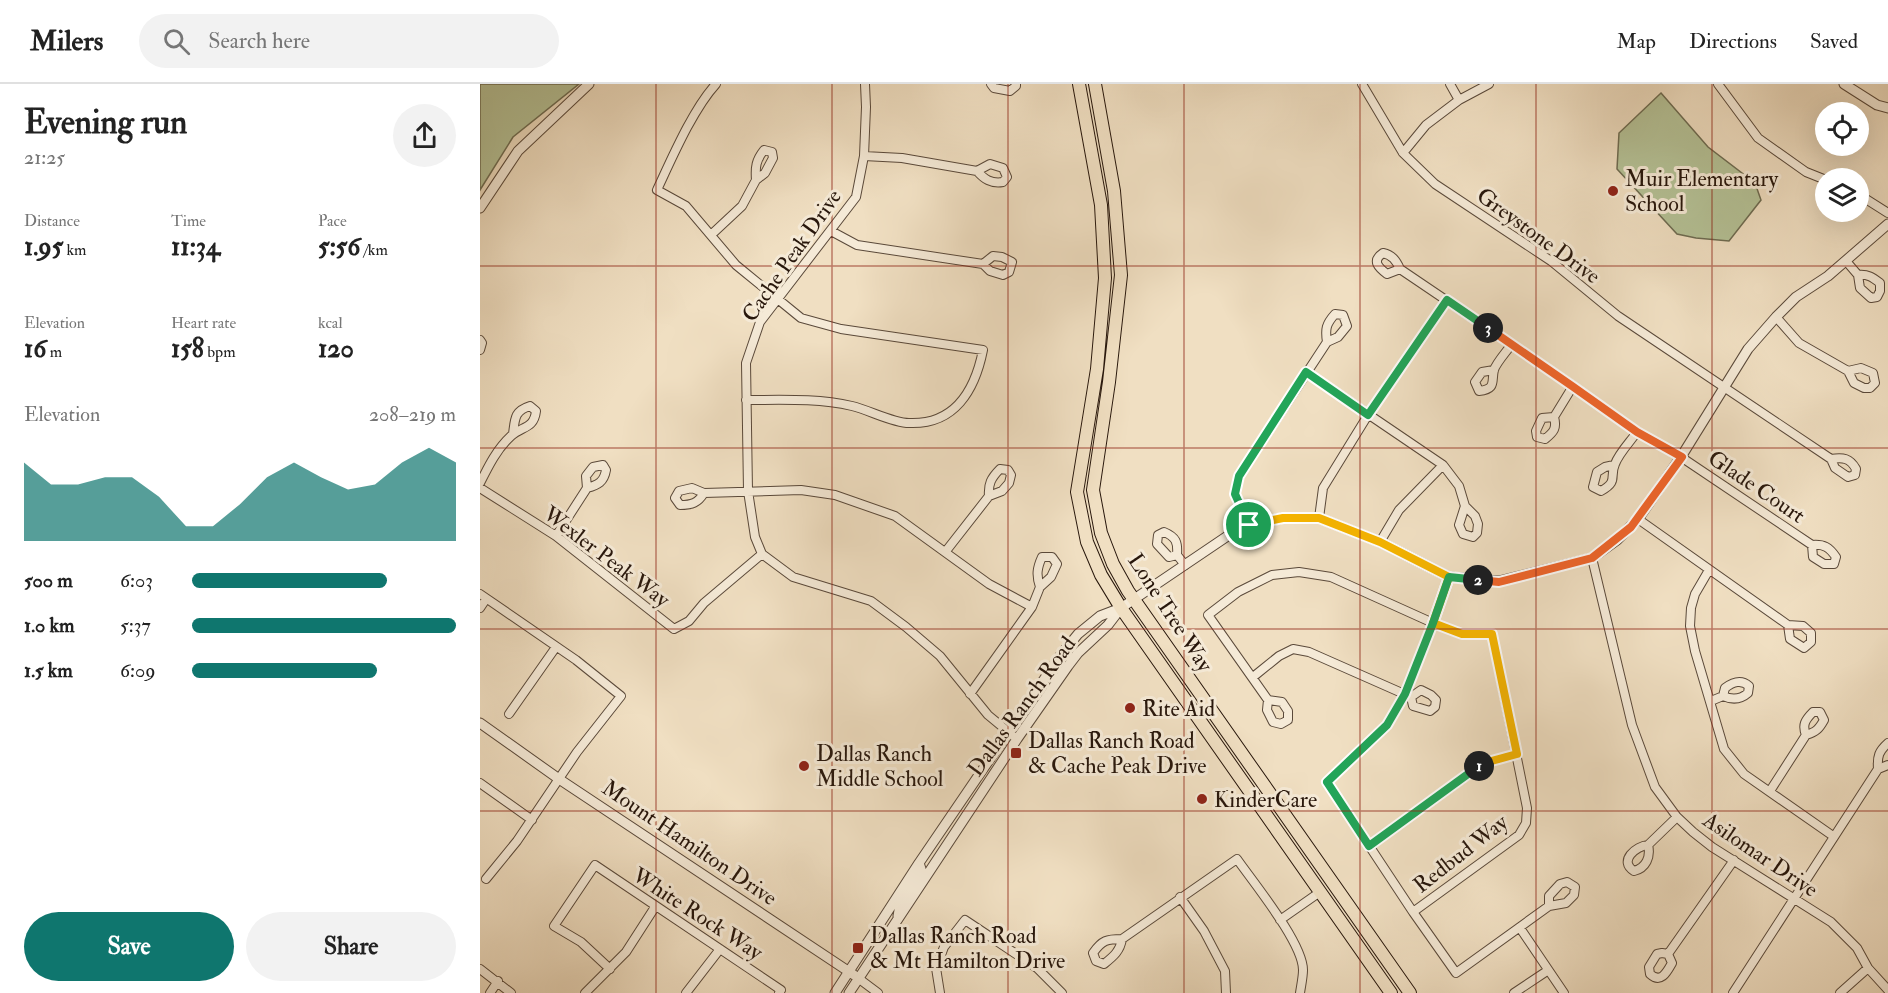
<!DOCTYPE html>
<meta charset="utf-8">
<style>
:root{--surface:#fff;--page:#f2f2f2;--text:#222;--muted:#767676;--line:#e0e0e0;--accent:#0f766e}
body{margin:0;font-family:"IM FELL Double Pica",serif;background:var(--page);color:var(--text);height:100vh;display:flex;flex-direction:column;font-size:22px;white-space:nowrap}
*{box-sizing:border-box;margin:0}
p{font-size:20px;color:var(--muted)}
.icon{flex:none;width:33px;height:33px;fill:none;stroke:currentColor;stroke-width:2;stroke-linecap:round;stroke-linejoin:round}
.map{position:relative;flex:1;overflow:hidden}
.sheet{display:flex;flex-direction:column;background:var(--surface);width:480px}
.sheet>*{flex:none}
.controls{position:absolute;left:1335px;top:18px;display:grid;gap:12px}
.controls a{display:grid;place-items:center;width:54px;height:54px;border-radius:50%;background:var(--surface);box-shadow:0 6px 24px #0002;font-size:30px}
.pin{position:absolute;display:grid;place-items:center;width:51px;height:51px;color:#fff;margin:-26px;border:3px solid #fff;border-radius:50%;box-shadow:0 2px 6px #0007}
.km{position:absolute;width:30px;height:30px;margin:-15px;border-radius:50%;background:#222;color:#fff;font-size:16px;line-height:30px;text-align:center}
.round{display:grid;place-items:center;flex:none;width:63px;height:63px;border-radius:32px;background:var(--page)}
.summary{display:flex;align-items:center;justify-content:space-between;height:102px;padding:0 24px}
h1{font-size:33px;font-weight:700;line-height:45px}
.stats{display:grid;grid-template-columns:repeat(3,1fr);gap:9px;height:102px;padding:6px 24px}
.stats div{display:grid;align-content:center}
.stats b{font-size:26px;font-weight:700}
.stats small{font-size:16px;font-weight:400}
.stats p{font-size:16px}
.chart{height:168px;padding:12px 24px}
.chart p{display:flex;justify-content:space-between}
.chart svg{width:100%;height:108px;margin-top:6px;fill:var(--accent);opacity:.7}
.cta{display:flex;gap:12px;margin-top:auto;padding:12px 24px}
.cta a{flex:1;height:69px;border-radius:36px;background:var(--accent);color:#fff;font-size:24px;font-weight:700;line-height:69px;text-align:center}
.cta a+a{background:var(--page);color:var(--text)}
ul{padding:0 24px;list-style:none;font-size:20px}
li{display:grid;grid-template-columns:96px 72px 1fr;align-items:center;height:45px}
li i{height:15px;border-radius:8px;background:var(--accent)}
header{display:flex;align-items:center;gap:36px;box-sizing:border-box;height:84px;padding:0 30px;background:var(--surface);border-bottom:2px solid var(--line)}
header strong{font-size:28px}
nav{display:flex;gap:33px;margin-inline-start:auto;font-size:21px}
.search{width:420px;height:54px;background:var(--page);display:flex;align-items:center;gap:15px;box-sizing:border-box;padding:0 21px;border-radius:33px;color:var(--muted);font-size:22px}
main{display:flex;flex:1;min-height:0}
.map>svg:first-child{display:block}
</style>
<header>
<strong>Milers</strong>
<div class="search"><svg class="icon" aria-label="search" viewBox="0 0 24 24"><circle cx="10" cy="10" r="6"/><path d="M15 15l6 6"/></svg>Search here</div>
<nav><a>Map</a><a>Directions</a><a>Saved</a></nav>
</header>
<main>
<section class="sheet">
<div class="summary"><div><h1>Evening run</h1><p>21:25</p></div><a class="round"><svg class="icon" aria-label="share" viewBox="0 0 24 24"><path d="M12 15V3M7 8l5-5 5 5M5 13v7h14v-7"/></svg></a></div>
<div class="stats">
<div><p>Distance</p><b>1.95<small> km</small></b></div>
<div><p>Time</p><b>11:34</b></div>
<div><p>Pace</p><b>5:56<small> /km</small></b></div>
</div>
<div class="stats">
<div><p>Elevation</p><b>16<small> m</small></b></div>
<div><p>Heart rate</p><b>158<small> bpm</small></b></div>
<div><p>kcal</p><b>120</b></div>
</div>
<div class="chart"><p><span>Elevation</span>208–219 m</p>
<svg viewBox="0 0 160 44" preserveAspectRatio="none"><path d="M0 44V12L10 21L20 21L30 18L40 18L50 26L60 38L70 38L80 29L90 18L100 12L110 18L120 23L130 21L140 12L150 6L160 12V44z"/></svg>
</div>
<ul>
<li><b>500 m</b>6:03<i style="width:74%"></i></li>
<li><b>1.0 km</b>5:37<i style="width:100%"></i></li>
<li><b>1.5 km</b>6:09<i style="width:70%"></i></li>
</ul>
<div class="cta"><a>Save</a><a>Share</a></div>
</section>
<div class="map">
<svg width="1408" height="909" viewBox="0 0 1408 909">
<rect width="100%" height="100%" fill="#f0dfc2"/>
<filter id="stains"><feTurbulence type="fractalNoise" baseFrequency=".00333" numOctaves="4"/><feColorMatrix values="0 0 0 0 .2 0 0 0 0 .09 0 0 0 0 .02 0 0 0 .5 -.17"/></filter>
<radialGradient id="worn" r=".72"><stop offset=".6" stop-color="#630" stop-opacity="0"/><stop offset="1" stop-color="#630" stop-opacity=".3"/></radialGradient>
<path fill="#b5c297" stroke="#6e6c52" stroke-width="1.5" d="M0 0H99L33 53 0 106Z
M1181 9 1228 63 1275 99 1281 116 1249 157 1216 154 1197 150 1137 85 1139 49Z"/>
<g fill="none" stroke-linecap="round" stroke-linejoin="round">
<g stroke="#5a493a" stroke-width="10">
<path id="minor" d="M236 0C213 25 192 74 177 106L206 122 256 181 321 234 361 245 503 266C495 306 475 341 429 339 413 339 389 326 372 322 337 314 301 316 266 316
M385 0 386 23 384 72 376 113 280 238 266 279 268 407 275 453 282 470 313 493 391 517 426 543 460 572 508 631 537 655
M511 0 514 4 530 7 536 2V0
M882 0 923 69 955 100 1071 177 1138 232 1351 375 1355 384 1368 393 1375 391 1376 385C1370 374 1363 373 1351 375
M970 0 979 16
M1238 0 1278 54 1326 88 1346 96
M923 69 946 41 979 16 1009 0
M384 72 422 74 497 87 510 80 523 84 527 93 523 98C511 100 504 95 497 87
M1378 110 1408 129
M351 147 377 161 503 180 510 187 523 191 529 188 532 178 522 173 513 172 503 180
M232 150 262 122 276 96 285 89 293 74 292 68 284 66C276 76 275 83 276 96
M1366 177 1378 191 1380 204 1391 214 1397 213 1400 207V199C1392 193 1388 190 1378 191
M920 185 907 190C899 184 891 177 903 169 912 171 916 176 920 185L1093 302 1157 348 1201 373 1332 461C1344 460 1349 463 1356 473L1354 480H1344L1333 473 1332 461
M1296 233 1319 259 1368 287 1374 299 1384 304H1390L1395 299 1393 289 1381 284 1368 287
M0 256 2 259 0 266
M1014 286 1002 288 995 298 999 307C1017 305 1011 297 1014 286 1016 279 1027 267 1031 261
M826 288 963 381 979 402 985 422 995 432 998 440 997 449 993 453 983 450 979 441 985 422
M1074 333 1062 334 1056 347 1057 353 1065 355C1074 348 1077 344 1074 333L1093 302
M1134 381 1125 383 1117 388 1113 403 1121 407C1139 397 1129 393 1135 380 1139 369 1150 358 1157 348
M0 399C9 381 17 365 31 352 42 342 54 345 56 327L50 322C34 327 35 335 33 350
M0 404 76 452 194 545 209 537 224 519 282 470
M224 409C218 419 212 421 200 421L195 414 199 407 212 404 224 409 321 406 355 411 415 432 509 500 552 523
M839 434 843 404 888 331 967 216
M1158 435 1308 541 1323 542 1331 549V558L1324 564 1310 555 1308 541
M769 441 755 410 759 392 847 258 858 253 867 242 863 231 855 230C846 240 845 245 847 258
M76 452 107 404 106 392 113 383 123 381 126 386C124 398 118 401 107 404
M900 458 919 426 963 381
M466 467 509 412 522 407 529 399 531 391 528 386 520 385C511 394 508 400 509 412
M697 471 689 473 677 460 678 451 684 448C696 453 698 458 697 471L705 481
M1112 474 1152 641 1175 703 1197 733 1213 748 1232 763 1351 838 1377 864 1388 884 1408 906
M1229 486 1215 510 1211 524 1210 542 1215 567 1244 665 1264 690 1353 752
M969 493 953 539 925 610 907 641 847 698 933 828 976 889 1069 822 1086 819 1094 811 1095 803 1087 798 1080 800 1069 812V822
M0 510 96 576 141 612 97 668 37 757 6 795
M0 524 6 515
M773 593 799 572 813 565 829 568 931 613 933 622 950 627 955 623 956 616 951 611 941 606 931 613
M490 610 552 523 560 503 571 493 577 480 572 473H562C557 484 556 491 560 503
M788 616 787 626 793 638 801 640 808 636V627L802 618 788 616 728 531 758 508 792 491 819 488 851 493 953 539 982 550H1012L1047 724 1046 739 1039 751 933 828
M1231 617 1243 612C1252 616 1260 616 1268 609L1269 602C1261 595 1253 598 1245 604L1243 612
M29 630 76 563
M1398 685C1397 672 1399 667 1408 659
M0 699 52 736
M1290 707 1326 651C1336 648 1339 645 1344 636L1340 628H1333C1325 636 1322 641 1326 651
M1168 761C1171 773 1166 784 1154 787 1138 777 1156 762 1168 761Z
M1168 761 1197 733
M889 762 1004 679 1037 670
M700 813 724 847 745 887 746 909
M800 836 840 808
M1040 844 1084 909
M642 855C640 867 634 872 624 880L616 877 613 869C622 856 627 855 642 855L757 775C773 798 823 859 823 886 823 893 821 902 820 909
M1182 869 1188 870 1192 879C1187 888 1181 900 1170 890L1169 883 1177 870Z
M1188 870 1254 776
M0 885 31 909
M130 885 101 858 74 842 115 781 301 906 299 909
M378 894 398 909
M10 909 18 897
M105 909 146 868 175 823
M206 909 240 865
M460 909 456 884 464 863 485 836 557 884 582 909
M1034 909 1067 887
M1253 909 1398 685 1408 681
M1360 909 1388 884"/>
</g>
<g stroke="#5a493a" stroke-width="11">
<path id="tertiary" d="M1364 0 1397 21 1408 24
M0 124 38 67 109 0
M0 639 79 695 374 891
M418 832 420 821 441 789V785L439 779
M355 909 439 779 580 572 598 550 620 532 641 524 749 451 769 441 803 434H839L900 458 969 493 1019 497 1112 474 1137 456 1158 435 1201 373 1268 265 1296 233 1316 213 1348 192 1408 140
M369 909 537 655 588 582 598 569 628 541 641 524"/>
</g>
<g stroke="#28170c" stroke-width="14">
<path id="primary" d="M599 0 621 121 625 194 617 285 597 408 607 458 621 491 641 524 911 909
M615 0 634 107 641 191 629 298 613 406 621 449 633 480 648 507 930 909"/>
</g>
<use href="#minor" stroke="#f5ead7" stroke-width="8"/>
<use href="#tertiary" stroke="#f5ead7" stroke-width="9"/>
<use href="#primary" stroke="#f0dfc2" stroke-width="12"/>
</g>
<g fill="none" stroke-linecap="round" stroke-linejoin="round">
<g stroke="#fff" stroke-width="12">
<path id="split-1" d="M769 441 803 434H839L900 458 969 493 953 539 982 550H1012L1037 670 1004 679 999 682"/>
</g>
<g stroke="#fff" stroke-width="12">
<path id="split-2" d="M998 496 969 493 953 539 925 610 907 641 847 698 889 762 999 682"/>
</g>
<g stroke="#fff" stroke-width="12">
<path id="split-3" d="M998 496 1019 498 1112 474 1151 443 1202 373 1157 348 1092 302 1008 244"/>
</g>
<g stroke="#fff" stroke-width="12">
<path id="split-4" d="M769 441 755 410 759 392 826 288 888 331 967 216 1008 244"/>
</g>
<use href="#split-1" stroke="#f5b400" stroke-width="8"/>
<use href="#split-2" stroke="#22a559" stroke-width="8"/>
<use href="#split-3" stroke="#f0652b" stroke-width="8"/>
<use href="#split-4" stroke="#22a559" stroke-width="8"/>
</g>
<path fill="none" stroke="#8f2418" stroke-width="1.5" stroke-opacity="0.55" d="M176 0V909M352 0V909M528 0V909M704 0V909M880 0V909M1056 0V909M1232 0V909M0 182H1408M0 364H1408M0 545H1408M0 727H1408"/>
<g fill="#8f2418" stroke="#f5ead7" stroke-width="2">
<circle cx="1133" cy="107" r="6"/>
<circle cx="650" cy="624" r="6"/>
<rect x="530" y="663" width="12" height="12" rx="3"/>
<circle cx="324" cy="682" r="6"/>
<circle cx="722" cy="715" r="6"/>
<rect x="372" y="858" width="12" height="12" rx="3"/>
</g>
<g text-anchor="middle" stroke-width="6" stroke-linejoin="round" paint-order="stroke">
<g font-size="22" fill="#28170c" stroke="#f5ead7" text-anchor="start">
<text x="1145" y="102">Muir Elementary<tspan x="1145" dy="25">School</tspan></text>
<text x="662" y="632">Rite Aid</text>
<text x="548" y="664">Dallas Ranch Road<tspan x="548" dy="25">&amp; Cache Peak Drive</tspan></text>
<text x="336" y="677">Dallas Ranch<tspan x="336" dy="25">Middle School</tspan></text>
<text x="734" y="723">KinderCare</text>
<text x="390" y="859">Dallas Ranch Road<tspan x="390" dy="25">&amp; Mt Hamilton Drive</tspan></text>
</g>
<g font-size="22" fill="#28170c" stroke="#f5ead7">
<text transform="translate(1059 151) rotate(36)" y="8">Greystone Drive</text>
<text transform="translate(311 171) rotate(-55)" y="8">Cache Peak Drive</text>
<text transform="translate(1277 402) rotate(34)" y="8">Glade Court</text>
<text transform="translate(127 472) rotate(37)" y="8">Wexler Peak Way</text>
<text transform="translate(691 528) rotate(57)" y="8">Lone Tree Way</text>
<text transform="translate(541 622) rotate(-54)" y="8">Dallas Ranch Road</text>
<text transform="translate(210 758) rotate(34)" y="8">Mount Hamilton Drive</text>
<text transform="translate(980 769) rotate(-38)" y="8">Redbud Way</text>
<text transform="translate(1281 770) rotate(34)" y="8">Asilomar Drive</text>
<text transform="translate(218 829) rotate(33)" y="8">White Rock Way</text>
</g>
</g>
<rect width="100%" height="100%" filter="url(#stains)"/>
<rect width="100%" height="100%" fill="url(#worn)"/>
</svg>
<div class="controls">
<a><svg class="icon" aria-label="locate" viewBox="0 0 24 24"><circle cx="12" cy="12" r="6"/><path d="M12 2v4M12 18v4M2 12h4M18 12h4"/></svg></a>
<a><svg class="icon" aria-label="layers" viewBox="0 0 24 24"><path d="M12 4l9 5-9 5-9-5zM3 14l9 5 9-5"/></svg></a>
</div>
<div class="pin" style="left:769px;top:441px;background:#1e9e55"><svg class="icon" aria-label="arrive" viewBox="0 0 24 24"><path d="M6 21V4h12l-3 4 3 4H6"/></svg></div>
<b class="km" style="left:999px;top:682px">1</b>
<b class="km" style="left:998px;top:496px">2</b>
<b class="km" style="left:1008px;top:244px">3</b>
</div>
</main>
